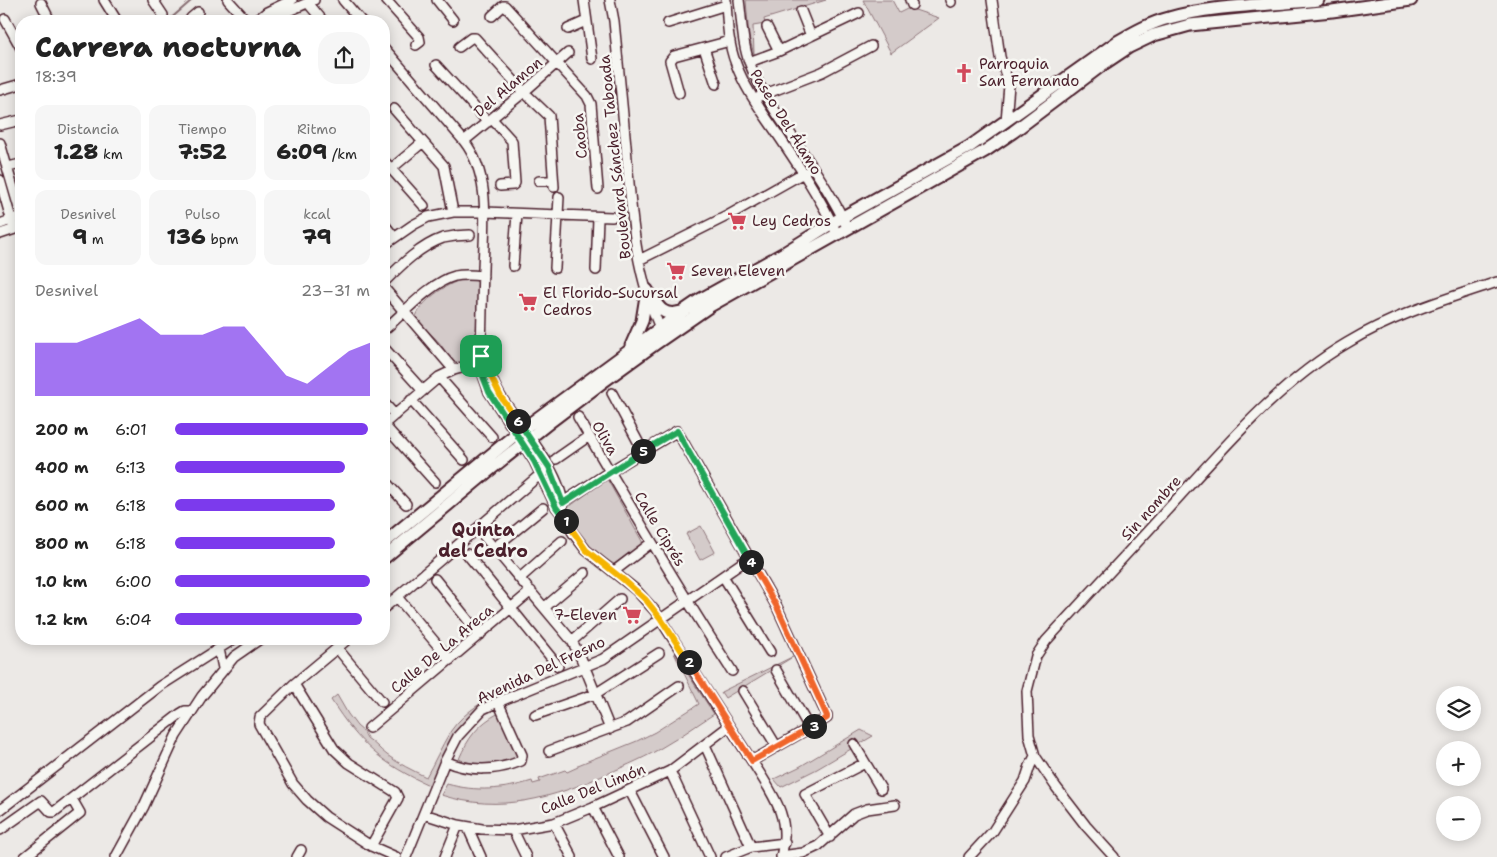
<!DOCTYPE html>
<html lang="es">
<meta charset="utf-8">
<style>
:root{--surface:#fff;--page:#f6f6f6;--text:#222;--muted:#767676;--accent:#7c3aed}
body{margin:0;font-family:"Shantell Sans",sans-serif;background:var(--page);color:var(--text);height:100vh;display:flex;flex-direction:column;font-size:19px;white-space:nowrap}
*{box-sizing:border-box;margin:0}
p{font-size:16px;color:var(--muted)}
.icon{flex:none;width:28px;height:28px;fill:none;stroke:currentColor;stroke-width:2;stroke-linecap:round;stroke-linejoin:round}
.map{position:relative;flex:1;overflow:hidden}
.sheet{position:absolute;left:15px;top:15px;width:375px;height:630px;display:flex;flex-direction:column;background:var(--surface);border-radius:20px;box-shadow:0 2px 12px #0003}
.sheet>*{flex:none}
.tools{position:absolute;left:1436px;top:686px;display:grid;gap:10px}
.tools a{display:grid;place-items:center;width:45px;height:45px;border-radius:50%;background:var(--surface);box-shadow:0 2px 12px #0003;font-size:25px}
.pin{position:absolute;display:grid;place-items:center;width:42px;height:42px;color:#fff;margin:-21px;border-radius:10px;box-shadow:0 2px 8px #0006}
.km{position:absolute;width:25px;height:25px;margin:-12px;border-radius:50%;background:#222;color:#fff;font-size:14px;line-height:25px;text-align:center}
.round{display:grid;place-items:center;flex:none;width:52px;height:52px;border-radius:20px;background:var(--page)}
.head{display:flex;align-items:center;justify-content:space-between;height:85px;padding:0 20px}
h1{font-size:28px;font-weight:800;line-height:38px}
.stats{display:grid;grid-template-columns:repeat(3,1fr);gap:8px;height:85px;padding:5px 20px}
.stats div{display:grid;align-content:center;border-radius:12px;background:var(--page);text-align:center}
.stats b{font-size:21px;font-weight:800}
.stats small{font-size:14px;font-weight:400}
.stats p{font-size:14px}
.chart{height:140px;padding:10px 20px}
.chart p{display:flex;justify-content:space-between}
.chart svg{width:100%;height:90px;margin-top:5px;fill:var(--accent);opacity:.7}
ul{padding:0 20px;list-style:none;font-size:16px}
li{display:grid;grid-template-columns:80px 60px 1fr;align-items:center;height:38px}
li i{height:12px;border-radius:6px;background:var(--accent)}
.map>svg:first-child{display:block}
</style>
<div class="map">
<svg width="1497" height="857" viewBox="0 0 1497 857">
<rect width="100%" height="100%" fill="#ece9e6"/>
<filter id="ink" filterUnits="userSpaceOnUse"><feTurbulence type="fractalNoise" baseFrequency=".02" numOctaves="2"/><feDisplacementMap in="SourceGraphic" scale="10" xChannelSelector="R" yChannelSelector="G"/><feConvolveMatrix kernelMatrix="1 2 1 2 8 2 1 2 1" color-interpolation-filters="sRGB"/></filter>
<g filter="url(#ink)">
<path fill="#d4cbca" stroke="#8f757a" d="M746 0H826L764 19 765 24 753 26 754 54 749 37Z
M863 0H892L899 13 909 8 939 18 891 53Z
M462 280H475L479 284 477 357C442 369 454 356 434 337 427 330 421 326 416 317 420 302 447 283 462 280Z
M607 479 643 543 614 564C599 556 580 540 571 524 569 520 568 514 566 509Z
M701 526 715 552 700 560 686 534Z
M674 653 714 714C698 724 682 736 666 745 647 757 627 765 607 774 552 798 501 814 441 795L447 784C476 792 503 790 532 781L533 784 540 782 539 779 565 770 567 772 578 767V765L637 741 655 732 699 704Z
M796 655 725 698 721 692Z
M513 687 515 690C504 694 493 698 483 705 455 724 444 757 431 786 382 764 360 745 331 700L337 695 348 714 357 726 364 732 367 738C374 742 380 750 387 755 399 764 412 770 426 777 434 763 441 747 450 732 465 710 489 697 513 687Z
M499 713 518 758C501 762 475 768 459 759 468 738 478 724 499 713Z
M861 730 873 736 817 769 781 787 774 779 799 767Z"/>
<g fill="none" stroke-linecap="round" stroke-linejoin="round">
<path stroke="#886e73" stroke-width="2" d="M168 21 192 0"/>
<g stroke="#4a1f2b" stroke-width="12">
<path id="minor" d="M104 0 117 21
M153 0 163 15
M228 0 247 21
M343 0 361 21
M386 0 419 37 420 42 416 45
M437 0 453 20
M584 0 592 59
M610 0 614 21C618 62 622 104 626 146 631 208 634 274 662 332
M726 0C727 21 728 44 736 64 745 89 761 110 776 132 797 163 822 200 837 234
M739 0C742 21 742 44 750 64 758 86 772 107 786 127 807 159 831 192 847 227
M910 0 912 5
M950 0 951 2
M992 0 1000 57 1009 85 1006 121
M41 3 50 21
M308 3 323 21
M801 11 811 36
M492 16 503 6H505L587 96 591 104 598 189
M5 19 21 48
M190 21 191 18 198 12
M256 21 267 12 292 0
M270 21 282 14 314 0
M668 23 726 5
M767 27 779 51
M568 29 586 21
M459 47 471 38H475L524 92 549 116 554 187
M384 48 464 141C492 177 484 227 483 270 482 296 482 321 481 347L479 363 489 392 534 461 556 507 561 513 573 533 586 550 636 590 655 611 757 769C776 799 791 821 781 857
M704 48 716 84
M749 62 779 51 859 13
M436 65 488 122
M0 90 21 84
M679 93 670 61 674 56 730 41
M760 96 822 72 871 46
M394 109 444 166 453 212
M492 119 512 141 515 183 513 185 500 186
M0 125 21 120
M464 141 524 92 568 53
M0 143 21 215
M384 161 424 206
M8 167 21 164
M391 169 423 142
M0 180 14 229
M539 181H553
M0 224 16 218
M384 224 394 237
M0 234 21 227
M384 245 413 225 428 217 453 212H485L612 217
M639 260 729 215 805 172
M513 266 517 214
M555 268 559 197
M596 270 598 218
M384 282C401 265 420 246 443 238 452 236 462 235 470 235
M384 288 454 370
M384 330C403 314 431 282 455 276 464 274 474 275 483 276
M385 349 423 391
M481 356C489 369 493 384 501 397 517 422 567 479 562 508
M439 377 492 437
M612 393 643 451
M411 400 464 460
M384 403 395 415
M578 417C628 503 678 588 732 671
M384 424 439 377 454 370 483 362
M384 425 435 482
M556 459 589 436
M384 480 406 504
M556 507 609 472 677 431 777 607 827 716V718L752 761
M478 529 572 641 581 658 610 729
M494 548 543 508
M467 554 558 666
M613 572 651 543
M723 576 770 652
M520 578 562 541
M435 579 480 635
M397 597 450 660
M545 607 585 573
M384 608 549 467
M348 639 294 684 260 717 259 724 293 784 307 800 326 817 371 846 396 857
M572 641 620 599
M337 648 382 702
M219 649 223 668
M776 670 810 729
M294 684 334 749 349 763 395 792 398 798 371 846
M743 691 777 747
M535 715 595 694 659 653
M369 728 531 591
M854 744 881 789
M705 745 751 847
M549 751 627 722 679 686
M445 761C469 772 497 771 521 761L522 755 498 702
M670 771 710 857
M630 791 664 857
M593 807 619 857
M0 810 160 686 234 639
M424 814 458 825 482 829 513 830 554 823 593 807 670 771 729 726
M554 823 572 857
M468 828 481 857
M0 830 41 801 51 812H54L180 714 185 711H192
M513 830 526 857
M830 837 805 794 865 763
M781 856 803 853 818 846 854 814 867 809 895 805
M25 857 80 813 72 799
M116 857 144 806 176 736 202 696 234 657 260 639
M297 857 301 850
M406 857 445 761 458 736 483 709 498 702 603 659 749 558
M445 857 458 825
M726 857 751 847 785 843
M969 857 993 831 1025 781 1030 766 1035 756
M1114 857 1086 826 1056 787 1035 756 1029 735 1027 691 1036 656 1046 641C1086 597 1127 554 1167 510 1221 451 1277 384 1347 343 1393 315 1446 299 1497 282"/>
</g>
<g stroke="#4a1f2b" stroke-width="15">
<path id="major" d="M647 290C657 304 661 318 681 312
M631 346 642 321 647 290
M384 543 516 434 682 312 701 299 784 253 832 223 969 147 1117 42C1134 32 1150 23 1169 18 1217 4 1269 6 1318 0
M384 558C418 530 452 501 486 473 558 414 633 358 710 306L985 151 1013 132 1102 65 1129 47 1154 35 1190 25 1332 11 1411 0"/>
</g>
<use href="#minor" stroke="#f6f6f2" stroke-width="9"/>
<use href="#major" stroke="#f6f6f2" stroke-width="11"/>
</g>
</g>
<g fill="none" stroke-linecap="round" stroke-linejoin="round" filter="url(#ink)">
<g stroke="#fff" stroke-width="10">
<path id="split-1" d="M481 356 478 363 489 392 534 461 556 507 566 521"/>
</g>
<g stroke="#fff" stroke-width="10">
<path id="split-2" d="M566 521 586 550 625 581 646 600 661 619 689 662"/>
</g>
<g stroke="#fff" stroke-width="10">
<path id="split-3" d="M689 662 752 761 814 726"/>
</g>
<g stroke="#fff" stroke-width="10">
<path id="split-4" d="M751 562 777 607 827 716V718L814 726"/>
</g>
<g stroke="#fff" stroke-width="10">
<path id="split-5" d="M643 451 677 431 751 562"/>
</g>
<g stroke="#fff" stroke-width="10">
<path id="split-6" d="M518 421 549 467 563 503 643 451"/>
</g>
<g stroke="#fff" stroke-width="10">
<path id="split-7" d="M481 356 501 397 518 421"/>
</g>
<use href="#split-1" stroke="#22a559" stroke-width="6"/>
<use href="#split-2" stroke="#f5b400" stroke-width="6"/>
<use href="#split-3" stroke="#f0652b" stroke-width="6"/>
<use href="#split-4" stroke="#f0652b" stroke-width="6"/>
<use href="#split-5" stroke="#22a559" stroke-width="6"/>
<use href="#split-6" stroke="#22a559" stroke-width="6"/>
<use href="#split-7" stroke="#f5b400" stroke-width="6"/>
</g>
<defs>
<g id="church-bare" transform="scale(1.5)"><path d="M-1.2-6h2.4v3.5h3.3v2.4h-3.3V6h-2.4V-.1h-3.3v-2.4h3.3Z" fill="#d1495b" stroke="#f6f6f2" stroke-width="2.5" paint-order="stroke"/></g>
<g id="supermarket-bare" transform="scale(1.5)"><path d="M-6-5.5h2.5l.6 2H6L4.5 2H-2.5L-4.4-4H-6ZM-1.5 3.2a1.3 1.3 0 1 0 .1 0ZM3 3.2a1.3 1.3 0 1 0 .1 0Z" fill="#d1495b" stroke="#f6f6f2" stroke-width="2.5" paint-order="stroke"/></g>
</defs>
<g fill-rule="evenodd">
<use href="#church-bare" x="964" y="73"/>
<use href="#supermarket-bare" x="737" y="221"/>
<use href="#supermarket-bare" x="676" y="271"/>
<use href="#supermarket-bare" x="528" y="302"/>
<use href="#supermarket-bare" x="632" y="615"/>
</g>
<g text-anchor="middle" stroke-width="5" stroke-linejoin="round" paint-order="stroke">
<g font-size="15" fill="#4a1f2b" stroke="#f6f6f2" text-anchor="start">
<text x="979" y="69">Parroquia<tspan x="979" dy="17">San Fernando</tspan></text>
<text x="752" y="226">Ley Cedros</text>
<text x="691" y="276">Seven Eleven</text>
<text x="543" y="298">El Florido-Sucursal<tspan x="543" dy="17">Cedros</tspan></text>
<text x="617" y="620" text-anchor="end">7-Eleven</text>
</g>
<g font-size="15" fill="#4a1f2b" stroke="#f6f6f2">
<text transform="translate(508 87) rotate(-40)" y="5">Del Alamon</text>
<text transform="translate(786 122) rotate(58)" y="5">Paseo Del Álamo</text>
<text transform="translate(580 136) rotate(-95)" y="5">Caoba</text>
<text transform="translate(615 157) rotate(-96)" y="5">Boulevard Sánchez Taboada</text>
<text transform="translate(605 438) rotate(60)" y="5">Oliva</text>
<text transform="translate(1151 508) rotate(-48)" y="5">Sin nombre</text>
<text transform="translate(660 529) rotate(59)" y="5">Calle Ciprés</text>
<text transform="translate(442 649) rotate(-40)" y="5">Calle De La Areca</text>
<text transform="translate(541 670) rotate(-25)" y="5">Avenida Del Fresno</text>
<text transform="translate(593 789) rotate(-22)" y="5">Calle Del Limón</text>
</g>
<g font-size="18" font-weight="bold" fill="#4a1f2b" stroke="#f6f6f2">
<text x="483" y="536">Quinta<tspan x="483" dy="21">del Cedro</tspan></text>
</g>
</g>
</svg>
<div class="tools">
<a><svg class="icon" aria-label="layers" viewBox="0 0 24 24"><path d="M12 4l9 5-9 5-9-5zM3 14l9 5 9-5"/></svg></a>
<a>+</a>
<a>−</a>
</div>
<div class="pin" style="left:481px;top:356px;background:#1e9e55"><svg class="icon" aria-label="arrive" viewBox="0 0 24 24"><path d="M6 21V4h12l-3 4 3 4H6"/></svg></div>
<b class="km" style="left:566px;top:521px">1</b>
<b class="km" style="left:689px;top:662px">2</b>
<b class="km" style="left:814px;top:726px">3</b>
<b class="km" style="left:751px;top:562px">4</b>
<b class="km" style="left:643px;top:451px">5</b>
<b class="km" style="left:518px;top:421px">6</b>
<section class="sheet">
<div class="head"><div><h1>Carrera nocturna</h1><p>18:39</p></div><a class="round"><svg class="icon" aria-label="share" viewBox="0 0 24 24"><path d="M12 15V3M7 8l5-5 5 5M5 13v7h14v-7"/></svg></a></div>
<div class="stats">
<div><p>Distancia</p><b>1.28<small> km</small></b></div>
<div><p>Tiempo</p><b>7:52</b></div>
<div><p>Ritmo</p><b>6:09<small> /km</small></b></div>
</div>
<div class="stats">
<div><p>Desnivel</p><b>9<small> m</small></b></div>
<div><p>Pulso</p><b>136<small> bpm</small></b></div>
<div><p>kcal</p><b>79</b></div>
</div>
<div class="chart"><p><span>Desnivel</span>23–31 m</p>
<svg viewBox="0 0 160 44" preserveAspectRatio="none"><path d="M0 44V18L10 18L20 18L30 14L40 10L50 6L60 14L70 14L80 14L90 10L100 10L110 22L120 34L130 38L140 30L150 22L160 18V44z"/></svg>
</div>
<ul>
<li><b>200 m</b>6:01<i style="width:99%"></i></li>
<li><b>400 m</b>6:13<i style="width:87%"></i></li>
<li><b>600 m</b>6:18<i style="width:82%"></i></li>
<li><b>800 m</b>6:18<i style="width:82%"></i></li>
<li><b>1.0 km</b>6:00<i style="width:100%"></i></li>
<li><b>1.2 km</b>6:04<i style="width:96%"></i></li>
</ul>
</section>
</div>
